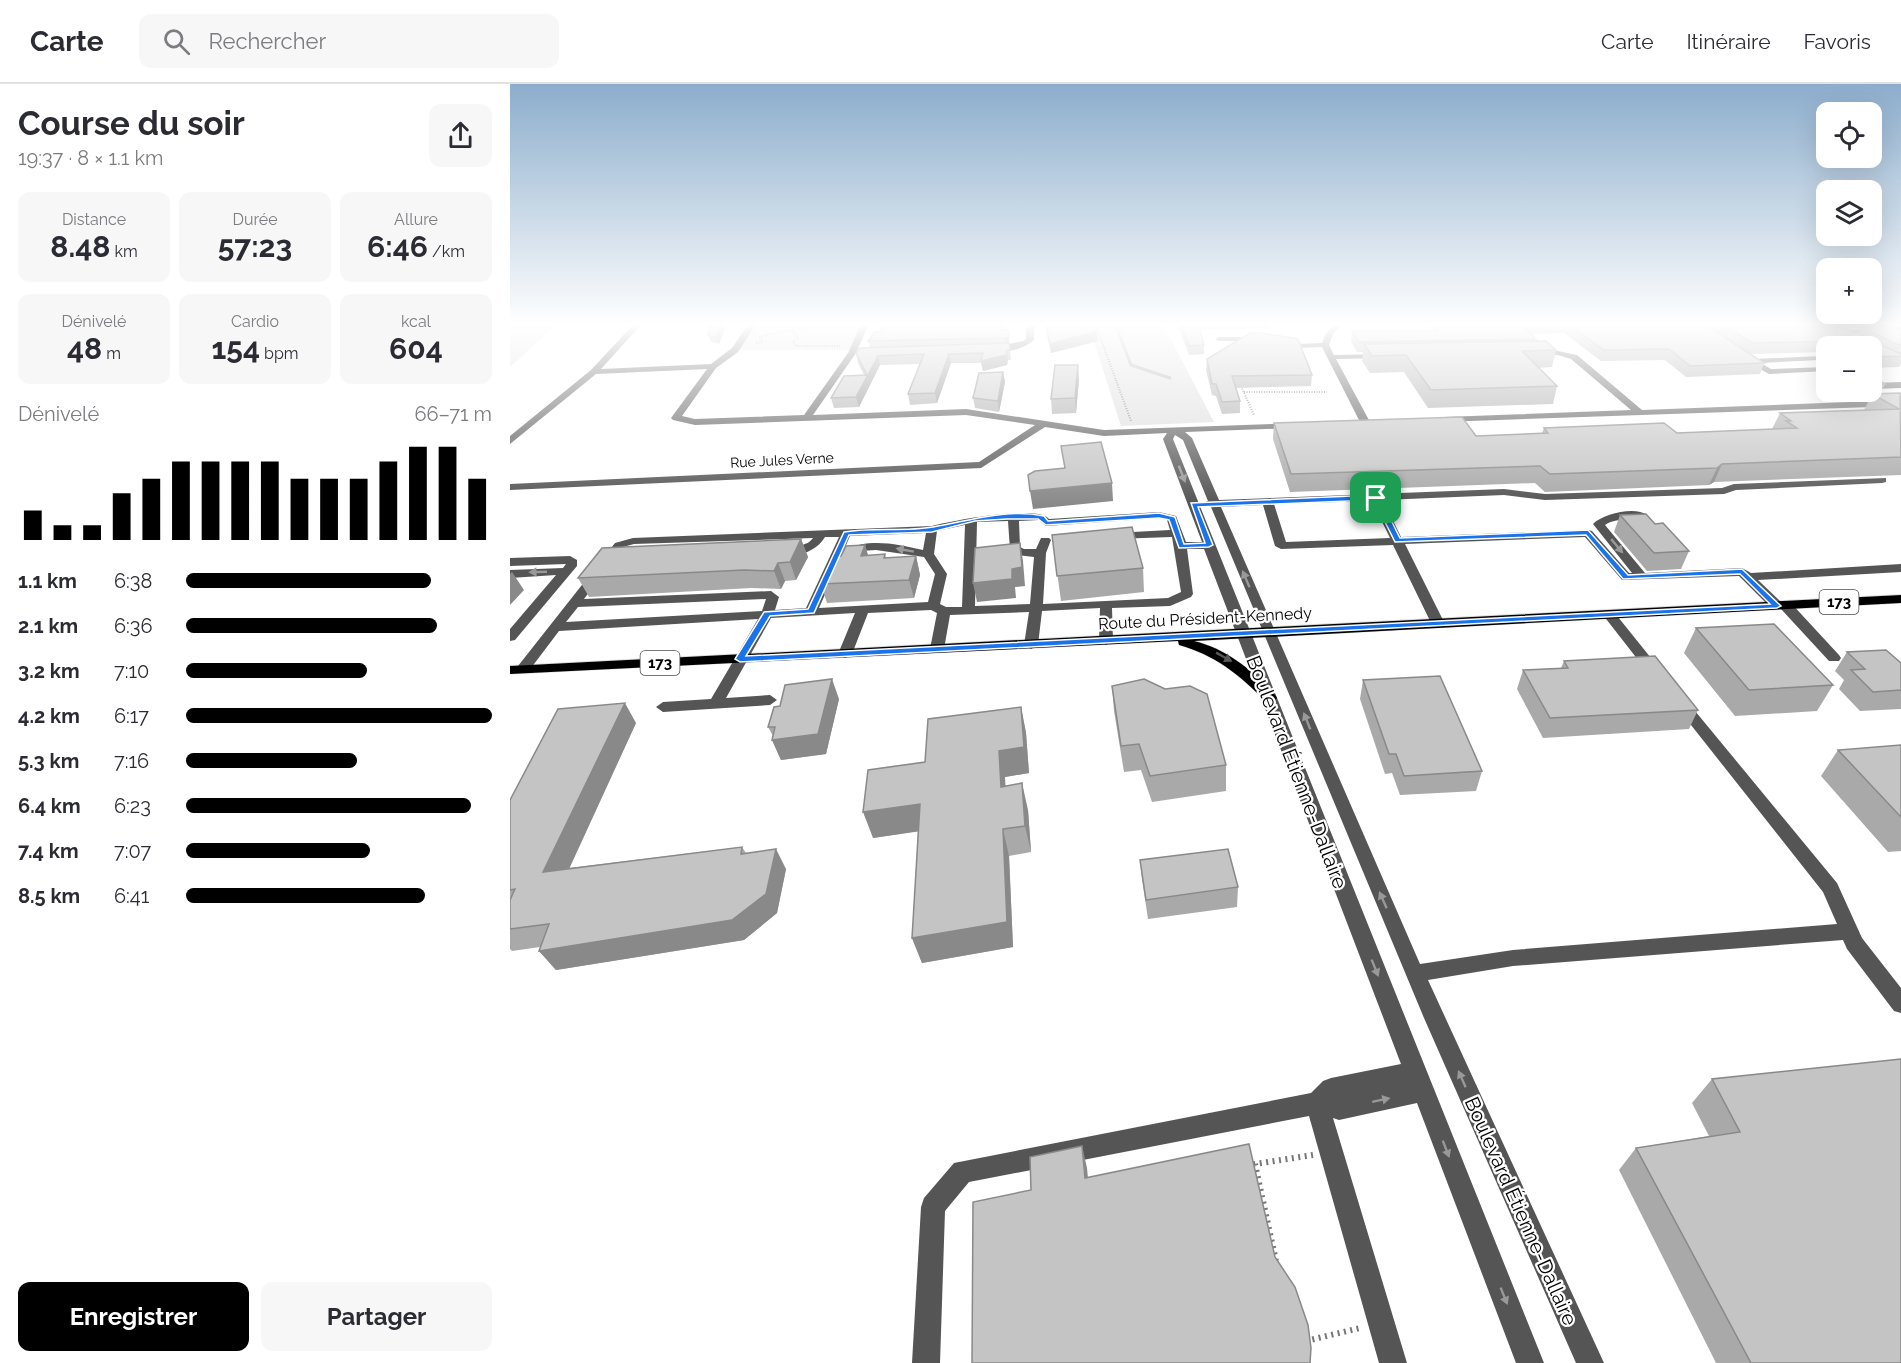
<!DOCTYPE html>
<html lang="fr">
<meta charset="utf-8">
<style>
:root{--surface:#fff;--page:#f7f7f7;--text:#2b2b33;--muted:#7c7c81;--line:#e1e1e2;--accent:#000}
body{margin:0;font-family:Raleway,sans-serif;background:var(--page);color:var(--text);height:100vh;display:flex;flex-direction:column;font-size:22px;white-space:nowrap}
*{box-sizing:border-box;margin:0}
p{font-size:20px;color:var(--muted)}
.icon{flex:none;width:33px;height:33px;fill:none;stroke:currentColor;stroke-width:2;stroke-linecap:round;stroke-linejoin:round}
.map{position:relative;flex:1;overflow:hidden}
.details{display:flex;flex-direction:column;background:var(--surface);width:510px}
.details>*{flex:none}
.buttons{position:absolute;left:1306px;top:18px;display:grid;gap:12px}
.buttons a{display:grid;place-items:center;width:66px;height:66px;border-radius:12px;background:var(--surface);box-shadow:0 6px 24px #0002;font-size:30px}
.pin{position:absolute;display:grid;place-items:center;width:51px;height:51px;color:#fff;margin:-26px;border-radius:12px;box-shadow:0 3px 9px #0006}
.round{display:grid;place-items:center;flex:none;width:63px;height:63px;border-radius:12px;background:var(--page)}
.summary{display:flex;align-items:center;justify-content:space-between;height:102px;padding:0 18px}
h1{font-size:33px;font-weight:700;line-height:45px}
.figures{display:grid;grid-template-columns:repeat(3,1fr);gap:9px;height:102px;padding:6px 18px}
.figures div{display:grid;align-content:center;border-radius:12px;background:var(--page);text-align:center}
.figures b{font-size:30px;font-weight:700}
.figures small{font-size:16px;font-weight:400}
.figures p{font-size:16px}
.chart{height:168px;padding:12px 18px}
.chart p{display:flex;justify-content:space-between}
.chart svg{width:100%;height:108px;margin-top:6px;stroke:var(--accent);stroke-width:6}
.primary-button{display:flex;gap:12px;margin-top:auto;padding:12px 18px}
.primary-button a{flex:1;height:69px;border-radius:12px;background:var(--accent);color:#fff;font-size:24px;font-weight:700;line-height:69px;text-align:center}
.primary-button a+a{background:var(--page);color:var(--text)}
ul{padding:0 18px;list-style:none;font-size:20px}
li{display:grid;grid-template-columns:96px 72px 1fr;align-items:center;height:45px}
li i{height:15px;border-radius:8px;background:var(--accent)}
header{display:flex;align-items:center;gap:36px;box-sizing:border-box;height:84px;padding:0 30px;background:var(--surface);border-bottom:2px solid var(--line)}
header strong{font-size:28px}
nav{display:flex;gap:33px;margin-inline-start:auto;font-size:21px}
.search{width:420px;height:54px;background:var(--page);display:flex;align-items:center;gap:15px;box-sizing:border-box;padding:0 21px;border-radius:12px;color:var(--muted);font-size:22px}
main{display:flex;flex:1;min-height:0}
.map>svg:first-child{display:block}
</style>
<header>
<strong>Carte</strong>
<div class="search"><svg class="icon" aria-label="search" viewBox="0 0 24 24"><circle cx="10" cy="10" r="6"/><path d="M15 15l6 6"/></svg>Rechercher</div>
<nav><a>Carte</a><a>Itinéraire</a><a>Favoris</a></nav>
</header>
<main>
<section class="details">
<div class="summary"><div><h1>Course du soir</h1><p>19:37 · 8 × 1.1 km</p></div><a class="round"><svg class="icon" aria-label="share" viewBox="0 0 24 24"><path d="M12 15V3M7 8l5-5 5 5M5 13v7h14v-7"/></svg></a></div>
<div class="figures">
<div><p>Distance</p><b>8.48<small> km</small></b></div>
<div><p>Durée</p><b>57:23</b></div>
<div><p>Allure</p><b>6:46<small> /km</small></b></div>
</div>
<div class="figures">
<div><p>Dénivelé</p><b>48<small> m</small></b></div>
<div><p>Cardio</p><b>154<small> bpm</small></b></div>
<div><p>kcal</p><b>604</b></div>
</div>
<div class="chart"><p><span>Dénivelé</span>66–71 m</p>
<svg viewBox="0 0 160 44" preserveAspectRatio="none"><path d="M5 44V32M15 44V38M25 44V38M35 44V25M45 44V19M55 44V12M65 44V12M75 44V12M85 44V12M95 44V19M105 44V19M115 44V19M125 44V12M135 44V6M145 44V6M155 44V19"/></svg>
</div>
<ul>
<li><b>1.1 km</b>6:38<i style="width:80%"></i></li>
<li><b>2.1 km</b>6:36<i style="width:82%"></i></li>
<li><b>3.2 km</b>7:10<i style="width:59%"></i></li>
<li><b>4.2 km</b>6:17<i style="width:100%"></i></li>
<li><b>5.3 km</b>7:16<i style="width:56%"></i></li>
<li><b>6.4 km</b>6:23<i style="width:93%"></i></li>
<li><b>7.4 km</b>7:07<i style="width:60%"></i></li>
<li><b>8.5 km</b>6:41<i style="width:78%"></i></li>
</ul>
<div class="primary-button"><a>Enregistrer</a><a>Partager</a></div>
</section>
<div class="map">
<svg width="1391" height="1279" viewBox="0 0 1391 1279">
<rect width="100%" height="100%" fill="#fff"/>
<path fill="#dcdcdc" d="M0 242H45L0 283Z
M241 242H354L343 266H225Z
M579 242H654L704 338 611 342Z"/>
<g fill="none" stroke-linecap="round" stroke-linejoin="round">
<path stroke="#a3a3a3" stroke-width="3" d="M606 242 621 281 660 294"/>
<g stroke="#dbdbdb" stroke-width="1">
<path id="major" d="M1391 511V519L684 557C717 565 742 586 765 611L767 614 765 617H755C730 591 705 571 669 561L668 557 0 590V582Z"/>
</g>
<path stroke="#777" stroke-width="2" stroke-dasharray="1 1.5" stroke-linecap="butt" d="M586 242 621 337
M283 248 288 254 283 258 286 262H330
M246 259 253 258 250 253C267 247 285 247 303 242
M730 300 744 331
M734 308H817"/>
<path stroke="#777" stroke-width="6" stroke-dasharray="2 4.5" stroke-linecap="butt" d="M766 1177 745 1080 803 1071
M796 1257 850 1244"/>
<path fill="#555" fill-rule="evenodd" d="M122 242H130L91 285 201 280 222 264 237 242H245L228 268 206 284 172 332 185 335 294 331 338 269 350 242H358L346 269 303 331 456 325 594 346 787 339V343L784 344 675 348 682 354 709 416 994 405 1035 410 1212 404 1224 400 1376 394V398L1372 399 1226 406 1214 410 1035 416 994 411 873 416 891 453 1078 446 1082 447 1119 489H1122L1083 440C1093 430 1125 422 1137 431 1125 439 1108 432 1095 441L1135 489 1232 484 1241 489 1391 480V488L1248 496 1271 518H1280L1329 571 1331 574 1329 577H1319L1271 525H1262L1229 492 1112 496 1075 453 895 460 935 540 928 544 923 543 883 461 771 465 765 462 753 421 711 423 910 880 1003 866 1327 840 1313 808 1166 622 1164 619 1166 616H1176L1327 799 1352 854 1391 904V929L1384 927 1337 865 1333 856 1003 882 918 896 1094 1279H1066L914 934 701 423 691 420 698 417 673 356 665 351 663 355 1034 1279H1006L907 1019 829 1036 823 1034 897 1279H869L799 1032 459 1098 435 1127 430 1279H402L411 1123 414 1114 444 1079 801 1009 813 997 821 994 891 980 694 465H677L683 510 681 513 660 522 602 524 603 557 596 561 589 557 590 524 532 527 528 561 521 565 514 561 519 528 440 531 434 565 427 569 420 565 427 529 421 526 358 529 342 570 335 574 328 570 345 529 261 534 216 614 260 611 267 616 260 621 153 628 146 623 153 618 201 615 248 535 49 547 18 588H8L6 585 8 582 105 459 123 454 422 442C441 437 528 420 539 435L649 428 666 432 676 458H692L653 355 657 349 594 352 535 343 471 384 0 406V400L469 378 525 341 456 331 185 341 163 336 161 334 197 285 86 290 0 360V352L81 286ZM862 417 880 454 776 458 764 420ZM649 434 657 436 660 446 604 449 598 452 604 455 662 453 671 508 658 514 533 520 536 469 541 456 539 454H531L526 465H514L510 463 509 437 529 436 536 442ZM498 437 500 466 507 471 524 473 520 520 465 522 467 438ZM455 441 452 523H436L430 520 437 490 424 470 427 447ZM416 449 413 466C386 460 360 454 334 466L340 452ZM315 453H329L296 524 265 526 269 513 261 507 74 515 113 463 124 460 303 454C294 466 281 458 270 466 284 477 307 467 315 453ZM366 466 414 473 425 490 418 518 309 524 333 470 338 473 350 467ZM256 515 252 527 56 538 68 523Z
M516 242H524V256C513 266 488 272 475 265L513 257 516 255Z
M823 242H831L823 250 819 261 824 271 873 270 877 272 873 274 826 275 860 338 858 340 850 338 812 263 785 264 752 257H709L705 255 709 253H752L785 260 812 259 816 249Z
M1391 243V247L1329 251 1325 249 1329 247Z
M1026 267H1048L1067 271 1132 326 1391 316V322L931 338V334L934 333 1121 326 1061 275 1048 271H1023L1022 269Z
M1237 272 1243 275 1311 272 1317 274V280L1309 276 1251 279 1261 285 1317 283V287L1259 290 1234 276V272Z
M1391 298V304L1362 305V299Z
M60 472 67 476V482L5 556 0 557V545L46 491 0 494V486L53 484 56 480 0 482V474Z
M1099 527 1104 528 1149 584 1151 587 1149 590H1139L1093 531Z"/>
<use href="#major" fill="#000" fill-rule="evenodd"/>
</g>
<path fill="#a9a9a9" d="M200 242H216L209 260 201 258 198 251Z
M536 242 588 257 541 269 537 252Z
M668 242H757V244L690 246 694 261V270L679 271Z
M921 242H1358L1357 243 1336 244 1348 250 1351 243 1391 246V280L1389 283 1362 284V262H1317V268L1240 270 1254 279 1250 290 1176 293 1155 276 1091 277 1054 249 1021 250 1026 255 1025 257 1046 266 1042 283 1029 284 1047 302 1043 320 918 324 894 288 860 289 852 277 853 268H847L841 258 842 247H920Z
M493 246 500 259H499L501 276H498L497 281 473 287 471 279H441L427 319 400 321 398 310 410 280 370 281 349 323 324 324 321 314 354 291 348 279 346 269 360 263 358 257Z
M697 275 802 291 801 302 726 304 730 317V329L712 330 706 312 702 311 696 286Z
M1313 284H1317V305L1306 299Z
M493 288 495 298 489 328 465 324 463 314Z
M1362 293 1375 300 1370 310 1391 309V391L1204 398 1199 401 1035 408 1025 399 780 408 763 355 764 339 966 352 1032 349 1034 344 1167 349 1262 345 1270 329 1354 326 1359 316H1337L1322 308H1362Z
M569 295 566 329 542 330 541 315Z
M1110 431 1179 467 1171 485 1137 487 1104 448Z
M542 451 633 484 634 508 551 517Z
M291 455 298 473 286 496 275 497 271 505 241 504 79 513 68 494Z
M355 461 358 471 375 470 376 474 406 472 410 491 404 514 317 519 311 500 331 472Z
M1186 544 1323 601 1307 627 1225 632 1174 569Z
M1337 568 1391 579V625L1350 627 1329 605 1334 596 1325 587Z
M1054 577 1188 626 1179 645 1033 654 1007 605 1013 586 1051 584Z
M853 596 972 687 966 707 890 711 882 689 875 690 850 615Z
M602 602 716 681V707L642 718 631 686 614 688 604 627Z
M329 615 316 670 271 676 262 656 263 652 258 643 270 622Z
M511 623 516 649 519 689 495 693V702L518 726 521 768 499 772 503 863 412 879 402 854 408 747 363 754 415 678Z
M126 639 59 784 232 763 236 769 276 785 267 829 234 856 46 886 29 867 30 863 2 867 0 865V716Z
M1391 661V767L1378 768 1311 692 1328 666Z
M630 776 728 803 727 823 638 835 632 795Z
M1202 995 1391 1279H1206L1109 1086 1126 1064 1199 1052 1182 1019Z"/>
<path fill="#898989" d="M211 242H216L209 260 206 254Z
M499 246V259L501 276 500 266 496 261 495 254Z
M587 247 588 257 541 269 540 260Z
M497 266 498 276 497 281 473 287 471 277Z
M439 270 441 279 427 319 425 309Z
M368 272 370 281 349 323 346 313Z
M568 281 569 295 566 329 565 314Z
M493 288 495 298 489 328 488 317Z
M1212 380 1204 398 1199 401 1207 384Z
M602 399 603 417 523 425 520 407Z
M291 455 298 473 286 496 280 478Z
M510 459 513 477 515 502 505 503 506 514 467 518 463 499 502 485Z
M355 461 360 479 351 472Z
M406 472 410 491 404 514 399 496Z
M268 479 275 497 271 505 264 487Z
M2 488 14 506 0 521V490Z
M322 595 329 615 316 670 271 676 262 656Z
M115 619 126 639 49 807 33 788Z
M511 623 516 649 519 689 495 693 497 729 491 703 489 667Z
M512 699 518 726 521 768 515 742Z
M410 720 418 746 363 754 353 728Z
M493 745 499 772 503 863 412 879 402 854Z
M266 765 276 785 267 829 234 856 46 886 29 867Z
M572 1062 577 1084 580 1115 575 1094Z"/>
<path fill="#c4c4c4" stroke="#898989" stroke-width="1.5" d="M200 242H211L206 254 198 251Z
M371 242H492L491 246H499V253L495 254 358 257 365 248H372Z
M536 242H586L587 247 540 260Z
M671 242H689L694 261 679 262Z
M923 242H1012L1026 255 849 258 842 247H928Z
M1061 242H1198L1254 279 1180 282 1159 265 1094 266Z
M1215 242H1330L1356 253 1365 254 1366 259 1391 270V272L1362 273V262H1336L1325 257 1243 259Z
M1374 242H1381L1391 246V262L1351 243Z
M740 249H752L788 255 802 291 722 292 730 317 712 318 706 300H702L697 275Z
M1036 257 1046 266 1012 267 1047 302 921 306 896 271 862 272 854 260Z
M499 259 500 266H497L496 271 471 277 473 269 439 270 425 309 398 310 414 270 368 272 346 313 321 314 334 292 357 291 346 269 350 264Z
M545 281H568L565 314 541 315Z
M493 288 488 317 463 314 469 289Z
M1362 293 1375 300 1362 301Z
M1390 309 1391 373 1212 380 1207 384 1040 390 1030 382 781 390 764 339 952 333 966 352 1038 349 1034 344 1154 339 1167 349 1287 344 1276 337H1281L1270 329 1389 325 1362 310Z
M591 358 602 399 520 407 518 391 525 387 555 384 551 362Z
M1136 430 1145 440 1153 439 1179 467 1144 469 1110 431Z
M622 443 633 484 547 492 542 451Z
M291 455 280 478 268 479 264 487 234 486 68 494 92 464Z
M510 459 512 483 502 485V495L463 499 465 464Z
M355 461 351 472 375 470 374 474 406 472 399 496 311 500 323 473 331 472 336 462Z
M1264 540 1323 601 1239 606 1186 544Z
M1376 566 1391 579V606L1363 608 1341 586 1355 585 1337 568Z
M1145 572 1188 626 1040 634 1013 586 1058 584 1054 577Z
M930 592 972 687 894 692 886 670H879L853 596Z
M322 595 308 650 262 656 265 643H258L264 623 270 622 275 601Z
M634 595 655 605 680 602 697 610 716 681 640 692 629 660 611 662 602 602Z
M115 619 33 788 232 763 231 770 266 765 256 810 222 836 29 867 39 840 0 845V816L5 805 0 806V716L48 625Z
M511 623 514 663 489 667 491 703 512 699 515 742 493 745 497 838 402 854 410 720 353 728 358 686 415 678 418 635Z
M1391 661V733L1328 666Z
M718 765 728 803 636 816 630 776Z
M1391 975V1279H1241L1126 1064 1230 1048 1202 995Z
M739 1060 765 1173 785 1203 798 1241 801 1264 800 1279H462L463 1118 521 1106 520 1073 572 1062 575 1094Z"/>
<defs><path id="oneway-solid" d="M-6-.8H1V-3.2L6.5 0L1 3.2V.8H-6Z" transform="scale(1.5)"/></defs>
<g fill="#999">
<use href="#oneway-solid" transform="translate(672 390) rotate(69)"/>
<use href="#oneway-solid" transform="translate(1107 462) rotate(50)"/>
<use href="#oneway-solid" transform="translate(395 466) rotate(-170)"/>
<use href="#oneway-solid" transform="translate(28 488) rotate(178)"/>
<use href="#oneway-solid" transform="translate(736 495) rotate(-113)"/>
<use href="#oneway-solid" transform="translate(797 637) rotate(-112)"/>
<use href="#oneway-solid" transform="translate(873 816) rotate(-114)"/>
<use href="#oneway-solid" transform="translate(865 884) rotate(68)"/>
<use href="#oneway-solid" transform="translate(952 995) rotate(-114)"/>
<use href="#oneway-solid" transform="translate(871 1016) rotate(-12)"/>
<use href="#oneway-solid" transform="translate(936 1065) rotate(69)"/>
<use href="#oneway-solid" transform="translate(994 1212) rotate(68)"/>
</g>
<use fill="#595959" href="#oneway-solid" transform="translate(714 573) rotate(29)"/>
<linearGradient id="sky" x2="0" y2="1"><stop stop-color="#8cadcc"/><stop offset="0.57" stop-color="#fff"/><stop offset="1" stop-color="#fff" stop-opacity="0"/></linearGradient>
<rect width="1391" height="421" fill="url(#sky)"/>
<path fill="#1a73e8" stroke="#fff" stroke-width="1.5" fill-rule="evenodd" d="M866 411 870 414 890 454 1078 446 1118 491 1232 485 1271 522 1267 524 230 578 225 575 254 528 298 525 334 448C363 443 394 448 423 443 459 437 497 424 534 432L538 437 649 429 665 433 674 460 695 459 681 419ZM864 416 885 458 1076 451 1113 495 1230 490 1260 520 236 572 260 532 304 529 339 451 422 448 465 437 497 435H528L536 441 649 434 659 436 669 464 699 463 703 461 688 423Z"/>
<g text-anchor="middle" stroke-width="4.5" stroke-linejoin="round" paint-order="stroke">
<g font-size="14" fill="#000" stroke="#fff">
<text transform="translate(272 376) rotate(-3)" y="5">Rue Jules Verne</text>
</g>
<g fill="#fff" stroke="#4c4c4c" stroke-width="1.5">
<rect x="1309.5" y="506" width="39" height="24" rx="4.5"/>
<rect x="130.5" y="567" width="39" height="24" rx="4.5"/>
</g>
<g font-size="15" font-weight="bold" fill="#000">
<text x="1329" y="523">173</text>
<text x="150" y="584">173</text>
</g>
<g font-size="16" fill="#000" stroke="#fff">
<text transform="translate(695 534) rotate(-3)" y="6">Route du Président-Kennedy</text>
</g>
<g font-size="20" fill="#000" stroke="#fff">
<text transform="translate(787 688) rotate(69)" y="7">Boulevard Étienne-Dallaire</text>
<text transform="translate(1011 1127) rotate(66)" y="7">Boulevard Étienne-Dallaire</text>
</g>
</g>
</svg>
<div class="buttons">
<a><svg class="icon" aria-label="locate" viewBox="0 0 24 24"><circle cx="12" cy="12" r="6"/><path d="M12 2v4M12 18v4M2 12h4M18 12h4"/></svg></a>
<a><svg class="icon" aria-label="layers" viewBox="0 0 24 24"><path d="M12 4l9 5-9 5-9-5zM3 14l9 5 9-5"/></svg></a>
<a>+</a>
<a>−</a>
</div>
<div class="pin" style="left:866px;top:414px;background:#1e9e55"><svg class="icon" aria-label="arrive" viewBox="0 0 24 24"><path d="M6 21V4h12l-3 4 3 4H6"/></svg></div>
</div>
</main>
